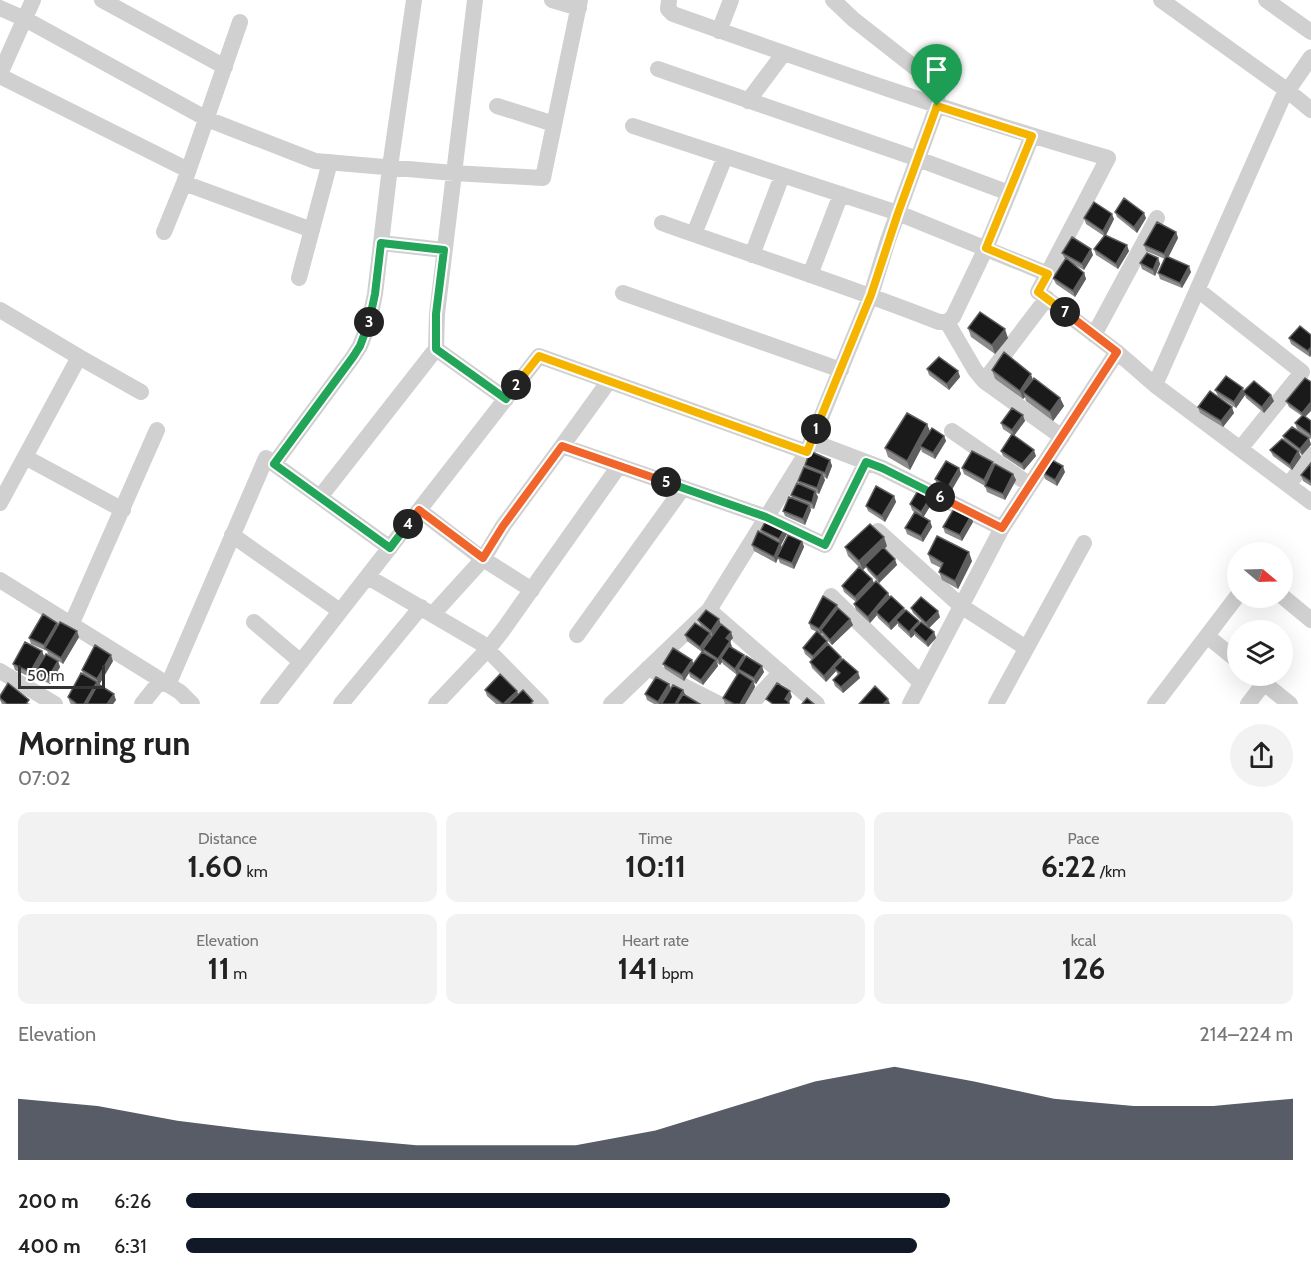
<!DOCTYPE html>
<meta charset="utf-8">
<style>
:root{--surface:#fff;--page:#f2f2f2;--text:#222;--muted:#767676;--accent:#111827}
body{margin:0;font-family:Cabin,sans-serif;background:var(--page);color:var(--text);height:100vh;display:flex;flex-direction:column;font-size:22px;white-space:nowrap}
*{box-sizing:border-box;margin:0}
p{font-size:20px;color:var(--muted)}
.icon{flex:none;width:33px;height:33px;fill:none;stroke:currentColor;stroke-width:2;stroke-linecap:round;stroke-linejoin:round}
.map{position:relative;height:704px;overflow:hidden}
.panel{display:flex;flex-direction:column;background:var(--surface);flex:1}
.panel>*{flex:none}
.needle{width:39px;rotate:109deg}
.buttons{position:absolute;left:1227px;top:542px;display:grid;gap:12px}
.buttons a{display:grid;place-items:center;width:66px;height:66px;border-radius:50%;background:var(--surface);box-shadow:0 6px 24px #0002;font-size:30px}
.scale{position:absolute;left:18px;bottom:15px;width:87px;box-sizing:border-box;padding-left:6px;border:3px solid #333;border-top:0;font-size:16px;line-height:21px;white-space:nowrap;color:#333;-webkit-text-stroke:4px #fff;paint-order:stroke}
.pin{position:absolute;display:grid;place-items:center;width:51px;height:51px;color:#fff;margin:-62px -26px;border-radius:50% 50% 50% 0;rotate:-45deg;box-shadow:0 0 6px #0007}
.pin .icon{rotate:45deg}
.km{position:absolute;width:30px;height:30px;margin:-15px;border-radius:50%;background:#222;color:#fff;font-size:16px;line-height:30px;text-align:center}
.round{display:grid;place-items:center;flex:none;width:63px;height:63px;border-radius:32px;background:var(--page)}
.summary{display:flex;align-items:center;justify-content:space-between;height:102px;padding:0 18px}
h1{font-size:33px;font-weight:700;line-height:45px}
.metrics{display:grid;grid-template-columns:repeat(3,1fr);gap:9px;height:102px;padding:6px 18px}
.metrics div{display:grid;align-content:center;border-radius:12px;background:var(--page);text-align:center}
.metrics b{font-size:30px;font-weight:700}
.metrics small{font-size:16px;font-weight:400}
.metrics p{font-size:16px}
.chart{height:168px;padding:12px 18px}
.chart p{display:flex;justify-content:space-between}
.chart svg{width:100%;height:108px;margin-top:6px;fill:var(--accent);opacity:.7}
ul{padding:0 18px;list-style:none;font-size:20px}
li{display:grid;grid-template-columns:96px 72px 1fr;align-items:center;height:45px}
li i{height:15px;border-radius:8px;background:var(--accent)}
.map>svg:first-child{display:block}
</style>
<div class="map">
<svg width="1311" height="704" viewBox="0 0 1311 704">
<rect width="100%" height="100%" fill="#fff"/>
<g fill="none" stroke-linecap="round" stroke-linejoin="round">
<path stroke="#d0d0d0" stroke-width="16" d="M102 0 225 67
M552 0 579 8
M669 0 668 9 673 14C817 65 961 116 1108 158L1038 292 1117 352
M1161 0 1288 91 1311 110
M1266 0 1311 32
M0 8 25 19 207 119 315 161 454 173 543 178 580 0
M719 31 731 0
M658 69 918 159 1009 193 1032 136
M0 74 33 0
M0 76 188 170
M748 101 784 53
M497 106 554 124
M633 126 898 213 1048 274
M184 183 312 230
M662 223C754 256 848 286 939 322H947L953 317 986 248 1009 193
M164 232 184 183 240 22
M694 234 725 157
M381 243 444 250
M752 255 782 176
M810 275 841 194
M299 278 330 162
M1198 290 1302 372 1240 449
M623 293 841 370
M1047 298 984 381 1062 437
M0 310 79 357 0 503
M947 322 975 370 984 381
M1094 335 1157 218
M436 349 506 399
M79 357 141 392
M609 381 562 446 766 517 825 545 866 462
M1155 385 1311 502
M952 431 1030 485
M811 441 882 468 1002 528
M807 452 871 295 888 240 937 106C937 96 940 88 932 81L853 19 833 0
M25 457 123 510
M274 464 353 357 360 346 369 323 375 294 390 167 414 0
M1289 484 1311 455
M320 497 436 349 437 314 475 0
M419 510 483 559 532 590
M878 531 961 606 1026 648
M232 535 340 611
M368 577 481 643 541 704
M0 580 180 692 192 704
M831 596 921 683
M1282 596 1311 620
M709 610 817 704
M433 614 483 559 503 526 562 446
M254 622 301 662
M71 625 157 430
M577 635 683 488
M1207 636 1238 661
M648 668 719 704
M0 671 55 704
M168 685 266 458 390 548
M142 704 161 680
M268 704 539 356 807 452 709 610 611 704
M341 704 421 607
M436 704 488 649 503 630 619 466
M751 704 781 672
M910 704 1002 528 1117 352 1155 385 1282 99 1311 57
M996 704 1084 543
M1155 704 1238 595
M1248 704 1264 683 1290 704"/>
</g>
<path fill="#8c8c8c" d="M1115 212 1146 218 1137 233 1117 217Z
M1084 218 1114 219 1106 235 1129 251 1118 269 1096 255 1094 249 1104 236 1086 224Z
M1176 232 1178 238 1168 257 1191 272 1182 288 1160 279 1158 273 1165 259 1146 251 1144 245Z
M1062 253 1093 255 1084 270 1070 262 1084 273 1086 279 1075 297 1056 284 1053 278 1065 259Z
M1158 258 1160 264 1155 276 1142 269 1140 263Z
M968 328 1008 338 995 354 971 337Z
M1311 335V355L1310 357 1291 344 1289 338Z
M927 369 958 371 960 377 949 390 929 375Z
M992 370 1033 380 1060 398 1064 406 1053 421 1026 401 1025 397 1023 399 995 379Z
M1305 378 1306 417 1311 421V439L1297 429 1295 423 1302 416 1289 407 1286 401Z
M1215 390 1244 392 1274 401 1264 413 1246 398 1245 395 1236 408 1218 396Z
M1198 407 1234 413 1223 427 1200 413Z
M1025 421 1014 435 1036 456 1024 470 1003 456 1001 451 1012 435 1003 429 1001 423Z
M927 424 930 431 944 436 946 441 935 459 922 452 921 449 910 470 888 457 885 448Z
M1283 436 1309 438 1311 444 1302 455 1299 452 1301 457 1292 470 1273 456 1270 450 1284 441Z
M830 460 832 466 827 479 824 477 825 480 819 494 816 493 818 497 814 509 810 508 811 510 805 525 785 516 783 511 792 498 791 495 799 484 798 481 806 468 805 465Z
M1311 463V486L1303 481 1301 475Z
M994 465 1013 474 1016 480 1005 500 987 492 985 486 964 474 962 468Z
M959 468 961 474 950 493 937 485 935 479Z
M1065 472 1057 486 1045 479 1043 473Z
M894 496 896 502 885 522 868 511 866 506Z
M934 500 923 517 930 521 932 527 923 542 907 534 905 528 914 512 912 510 910 504Z
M971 516 973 522 962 541 945 533 943 527Z
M786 527 788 532 781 545 782 548 802 541 804 547 794 569 780 563 778 558 776 563 754 551 752 545 762 534 761 530Z
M887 546 884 549 897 565 879 583 868 571 866 567 863 570 872 579 874 583 920 623 927 627 913 613 911 608 940 617 929 628 934 632 936 638 928 647 915 636V634L911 638 898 626V623L891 630 878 618 877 615 870 623 856 610 854 604 856 602 844 592 842 586 859 567 848 556 845 547Z
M928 554 972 561 958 589 942 580 939 572 941 568 931 563Z
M838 608 850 619 853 625 832 645 823 636 822 633 821 634 827 641 829 645 841 657 842 659 860 678 843 693 835 686 833 680 838 675 836 671 826 682 812 668 810 662 812 660 805 654 803 648 817 632 811 629 809 623Z
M698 620 721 624 733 638 730 641 732 647V648L744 655 745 658 764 672 756 684 754 683 755 687 745 704H725L723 698 737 675 723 664 722 662 720 665 717 663 718 666 703 685 690 677 689 673 684 681 665 669 663 664 692 660 693 664 702 652 687 641 685 635 701 626Z
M58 626 79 637 63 664 48 654 47 651 31 644 29 638Z
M42 651 44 656 58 661 60 667 50 684 38 678 36 672 32 678 15 670 13 664Z
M113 661 99 685 97 684 116 700 113 704H71L70 703 68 697 83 674 82 670Z
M669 684 671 689 683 690 685 696 700 704H654L647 700 645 694Z
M485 690 517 691 518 695 534 704H496L487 696Z
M0 696 31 704H2L0 700Z"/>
<path fill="#5f5f5f" d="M1144 213 1146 218 1137 233 1134 227Z
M1112 214 1114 219 1105 237 1103 231Z
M1176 232 1178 238 1167 260 1164 254Z
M1127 245 1129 251 1118 269 1116 264Z
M1091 249 1093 255 1084 270 1082 264Z
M1158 258 1160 264 1155 276 1153 270Z
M1189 266 1191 272 1182 288 1180 283Z
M1084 273 1086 279 1075 297 1073 291Z
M1005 329 1008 338 995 354 992 345Z
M1311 347V355L1310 357 1308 351Z
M958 371 960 377 949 390 947 384Z
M1031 374 1034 383 1023 392 1025 397 1023 399 1020 391Z
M1243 388 1245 395 1236 408 1234 402Z
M1271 395 1274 401 1264 413 1262 407Z
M1060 398 1064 406 1053 421 1050 412Z
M1311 402V411L1304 418 1302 413Z
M1232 407 1234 413 1223 427 1221 421Z
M1023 415 1025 421 1014 436 1012 430Z
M927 424 930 432 920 446 921 449 910 470 907 461Z
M944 436 946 441 935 459 933 453Z
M1309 438 1311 445 1302 455 1300 449Z
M1034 450 1036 456 1024 470 1022 464Z
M1298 451 1301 457 1292 470 1290 465Z
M830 460 832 466 827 479 825 473Z
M993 462 995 468 986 486 984 480Z
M1063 466 1065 472 1057 486 1055 480Z
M959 468 961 474 950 493 948 487Z
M822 474 825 480 819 494 817 488Z
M1013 474 1016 480 1005 500 1003 494Z
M815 491 818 497 814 509 812 503Z
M932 495 934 500 923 518 921 512Z
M894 496 896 502 885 522 882 516Z
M809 505 811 510 805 525 803 519Z
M971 516 973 522 962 541 960 535Z
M930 521 932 527 923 542 921 536Z
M786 527 788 532 781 545 782 548 776 563 774 557 780 543 779 539Z
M884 537 887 546 863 570 859 561Z
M802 541 804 547 794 569 792 563Z
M969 552 972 561 958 589 955 581Z
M895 559 897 565 879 583 877 577Z
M872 579 875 585 858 603 855 597Z
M888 593 891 599 876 612 877 615 870 623 868 617Z
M837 605 839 611 821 630 822 633 821 634 819 629Z
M904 608 906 614 896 620 898 623 891 630 889 624Z
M938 611 940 617 929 628 926 623Z
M719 619 721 625 713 636 711 631Z
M850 619 853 625 832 645 830 640Z
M919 621 921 627 913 630 915 634 911 638 909 632Z
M57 623 59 628 45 648 46 651 44 645Z
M77 631 79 637 63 664 61 658Z
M731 632 733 638 730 641 732 647 723 660 721 658 722 662 720 665 718 659 726 638Z
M934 632 936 638 928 647 926 642Z
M710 633 712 638 703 649 704 650 703 653 700 647Z
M827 641 829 647 815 662 813 656Z
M42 651 44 656 32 678 30 672Z
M111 655 113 661 99 685 97 679Z
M744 655 746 661 738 669 739 672 737 675 735 669Z
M841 657 843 663 834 668 836 671 826 682 824 676Z
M692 660 694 666 688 671 689 673 684 681 682 675Z
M716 660 718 666 703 685 701 680Z
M58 661 60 667 50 684 48 678Z
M762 666 764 672 756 684 754 678Z
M858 672 860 678 843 693 841 687Z
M753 681 755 687 745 704H740Z
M97 682 99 688 89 704H84Z
M669 684 671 690 663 704H659L658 702Z
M683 690 686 696 680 704H675Z
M517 691 519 696 511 704H503Z
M790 691 792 697 789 702 790 704H787L785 699Z
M114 694 116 700 113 704H107Z
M888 699 890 704H883Z"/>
<path fill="#1a1a1a" stroke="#5f5f5f" stroke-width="1.5" d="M1124 198 1144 213 1134 227 1115 212Z
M1094 202 1112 214 1103 231 1084 218Z
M1157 222 1176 232 1164 254 1144 245Z
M1105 235 1127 245 1116 264 1094 249Z
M1072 237 1091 249 1082 264 1062 253Z
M1147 253 1158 258 1153 270 1140 263Z
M1166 256 1189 266 1180 283 1158 273Z
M1066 258 1084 273 1073 291 1053 278Z
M980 312 1005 329 992 345 968 328Z
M1300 326 1311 335V347L1308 351 1289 338Z
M1004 352 1031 374 1020 391 992 370Z
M939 357 958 371 947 384 927 369Z
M1226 376 1243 388 1234 402 1215 390Z
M1034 378 1060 398 1050 412 1023 392Z
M1305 378 1311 382V402L1302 413 1286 401Z
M1254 381 1271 395 1262 407 1243 392Z
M1210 391 1232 407 1221 421 1198 407Z
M1012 408 1023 415 1012 430 1001 423Z
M907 413 927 424 907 461 885 448Z
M1303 415 1311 421V435L1295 423Z
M1292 427 1309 438 1300 449 1283 436Z
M932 428 944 436 933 453 920 446Z
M1012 434 1034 450 1022 464 1001 451Z
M1282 439 1298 451 1290 465 1270 450Z
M810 451 830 460 825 473 805 465Z
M972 451 993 462 984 480 962 468Z
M1050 459 1063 466 1055 480 1043 473Z
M946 461 959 468 948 487 935 479Z
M1311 463V482L1301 475Z
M995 464 1013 474 1003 494 985 486Z
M804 467 822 474 817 488 798 481Z
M797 483 815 491 812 503 791 495Z
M876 486 894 496 882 516 866 506Z
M920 487 932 495 921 512 910 504Z
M789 497 809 505 803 519 783 511Z
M955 507 971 516 960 535 943 527Z
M915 512 930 521 921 536 905 528Z
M767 518 786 527 779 539 761 530Z
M870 524 884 537 859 561 845 547Z
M758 531 780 543 774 557 752 545Z
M788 535 802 541 792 563 777 557Z
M937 536 969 552 955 581 939 572 943 563 928 554Z
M883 547 895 559 877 577 865 565Z
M859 567 872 579 855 597 842 586Z
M876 581 888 593 868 617 854 604Z
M823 596 837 605 819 629 809 623Z
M891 596 904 608 889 624 876 612Z
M921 597 938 611 926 623 911 608Z
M838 608 850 619 830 640 821 630Z
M706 610 719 619 711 631 698 620Z
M906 610 919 621 909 632 896 620Z
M43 614 57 623 44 645 29 638Z
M60 622 77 631 61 658 45 648Z
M921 622 934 632 926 642 913 630Z
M695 623 710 633 700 647 685 635Z
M721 624 731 632 726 638 730 641 718 659 703 649Z
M817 631 827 641 813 656 803 648Z
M25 642 42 651 30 672 13 664Z
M828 644 841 657 824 676 810 662Z
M95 645 111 655 97 679 82 670Z
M729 646 744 655 735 669 721 658Z
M673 648 692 660 682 675 663 664Z
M702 652 716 660 701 680 688 671Z
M46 654 58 661 48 678 35 672Z
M746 656 762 666 754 678 738 669Z
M843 659 858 672 841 687 833 680 840 673 834 668Z
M739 672 753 681 740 704H734L723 698Z
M81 673 97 682 84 704H77L68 697Z
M500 674 517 691 503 704 485 690Z
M656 677 669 684 658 702 645 694Z
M8 683 29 700 26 704H7L0 698V696Z
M777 683 790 691 785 699 789 702 787 704H773L766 699Z
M98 684 114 694 107 704H87Z
M673 685 683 690 675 704H663L662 703Z
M875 686 888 699 883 704H859Z
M523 690 533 701 530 704H508Z
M683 694 700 704H677Z
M807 698 814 704H802Z"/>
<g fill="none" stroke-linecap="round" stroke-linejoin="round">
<g stroke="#fff" stroke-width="12">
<path id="split-1" d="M816 429 871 295 898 213 937 106"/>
</g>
<g stroke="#fff" stroke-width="12">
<path id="split-2" d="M516 385 539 356 807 452 816 429"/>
</g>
<g stroke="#fff" stroke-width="12">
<path id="split-3" d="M369 322 375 294 381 243 444 250 436 314V349L506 399 516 385"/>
</g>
<g stroke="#fff" stroke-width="12">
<path id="split-4" d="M369 322 360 346 353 357 274 464 390 548 408 524"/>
</g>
<g stroke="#fff" stroke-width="12">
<path id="split-5" d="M408 524 419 510 483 558 503 526 562 446 666 482"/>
</g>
<g stroke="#fff" stroke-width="12">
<path id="split-6" d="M666 482 766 517 825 545 866 462 882 468 940 497"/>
</g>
<g stroke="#fff" stroke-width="12">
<path id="split-7" d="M940 497 1002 528 1117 352 1065 312"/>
</g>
<g stroke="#fff" stroke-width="12">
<path id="split-8" d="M937 106 1032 136 986 248 1048 274 1038 292 1065 312"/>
</g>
<use href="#split-1" stroke="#f5b400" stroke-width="8"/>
<use href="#split-2" stroke="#f5b400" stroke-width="8"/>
<use href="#split-3" stroke="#22a559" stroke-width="8"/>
<use href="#split-4" stroke="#22a559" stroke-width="8"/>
<use href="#split-5" stroke="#f0652b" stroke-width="8"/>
<use href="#split-6" stroke="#22a559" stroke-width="8"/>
<use href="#split-7" stroke="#f0652b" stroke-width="8"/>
<use href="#split-8" stroke="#f5b400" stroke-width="8"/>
</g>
</svg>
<div class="buttons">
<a><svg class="needle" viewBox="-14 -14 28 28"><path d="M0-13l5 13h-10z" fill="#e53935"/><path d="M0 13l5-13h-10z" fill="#767676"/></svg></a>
<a><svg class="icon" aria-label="layers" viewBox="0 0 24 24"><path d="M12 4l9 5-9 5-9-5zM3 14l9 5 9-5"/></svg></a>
</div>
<div class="scale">50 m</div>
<div class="pin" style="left:937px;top:106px;background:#1e9e55"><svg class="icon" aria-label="arrive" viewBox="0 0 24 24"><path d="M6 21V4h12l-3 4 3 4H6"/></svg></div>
<b class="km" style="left:816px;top:429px">1</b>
<b class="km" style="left:516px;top:385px">2</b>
<b class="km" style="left:369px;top:322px">3</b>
<b class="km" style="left:408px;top:524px">4</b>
<b class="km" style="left:666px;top:482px">5</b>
<b class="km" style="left:940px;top:497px">6</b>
<b class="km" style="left:1065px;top:312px">7</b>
</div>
<section class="panel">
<div class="summary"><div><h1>Morning run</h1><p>07:02</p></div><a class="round"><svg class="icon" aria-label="share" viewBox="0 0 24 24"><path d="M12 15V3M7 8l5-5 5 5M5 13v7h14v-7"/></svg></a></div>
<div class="metrics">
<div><p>Distance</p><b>1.60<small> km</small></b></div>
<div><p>Time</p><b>10:11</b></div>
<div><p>Pace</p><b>6:22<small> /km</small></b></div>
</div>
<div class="metrics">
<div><p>Elevation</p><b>11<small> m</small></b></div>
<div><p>Heart rate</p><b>141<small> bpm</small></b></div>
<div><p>kcal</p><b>126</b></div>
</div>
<div class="chart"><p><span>Elevation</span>214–224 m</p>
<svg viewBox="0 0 160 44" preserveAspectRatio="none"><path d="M0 44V19L10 22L20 28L30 32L40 35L50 38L60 38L70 38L80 32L90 22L100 12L110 6L120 12L130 19L140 22L150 22L160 19V44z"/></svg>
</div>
<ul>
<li><b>200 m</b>6:26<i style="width:69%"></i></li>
<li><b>400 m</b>6:31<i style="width:66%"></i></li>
</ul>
</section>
